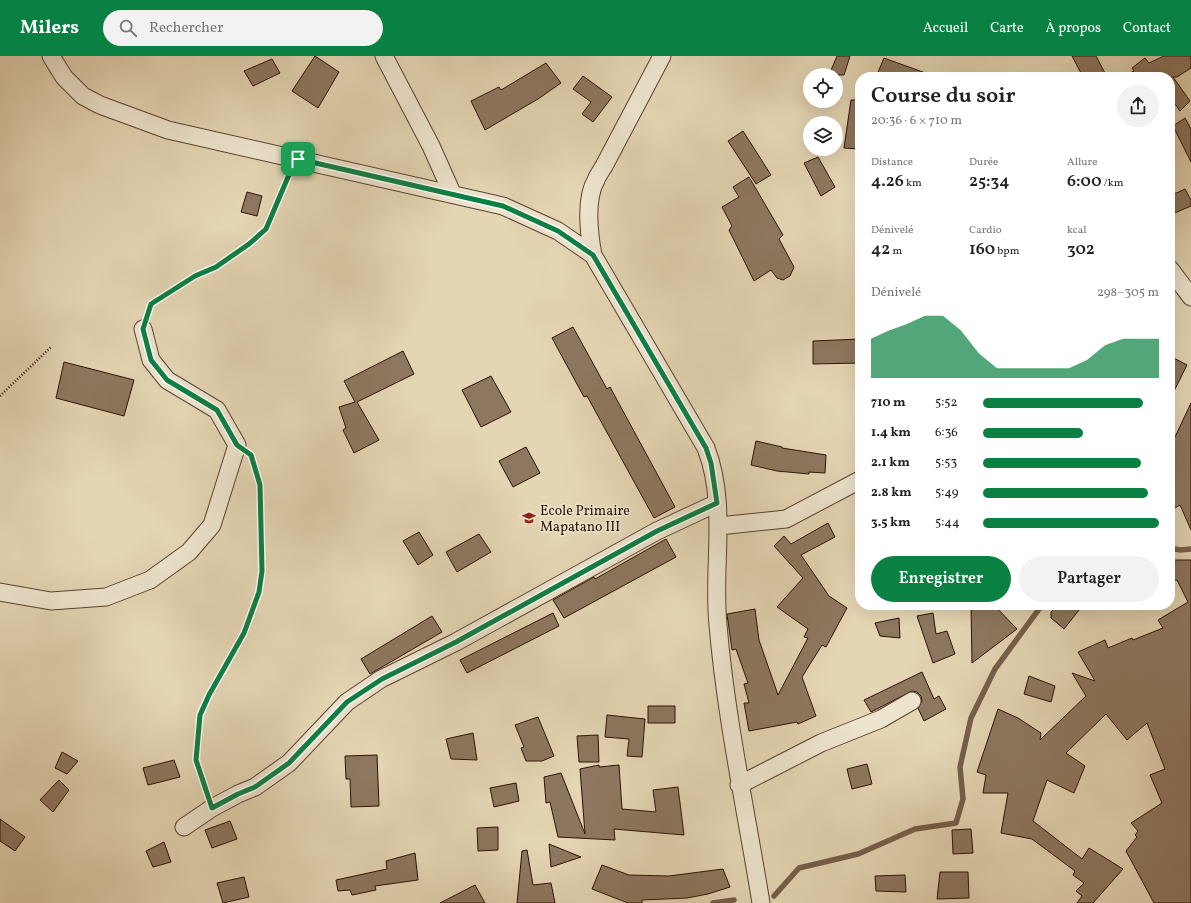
<!DOCTYPE html>
<html lang="fr">
<meta charset="utf-8">
<style>
:root{--surface:#fff;--page:#f2f2f2;--text:#222;--muted:#767676;--accent:#0b8043}
body{margin:0;font-family:Vollkorn,serif;background:var(--page);color:var(--text);height:100vh;display:flex;flex-direction:column;font-size:15px;white-space:nowrap}
*{box-sizing:border-box;margin:0}
p{font-size:13px;color:var(--muted)}
.icon{flex:none;width:22px;height:22px;fill:none;stroke:currentColor;stroke-width:2;stroke-linecap:round;stroke-linejoin:round}
.map{position:relative;flex:1;overflow:hidden}
.drawer{position:absolute;left:855px;top:16px;width:320px;height:538px;display:flex;flex-direction:column;background:var(--surface);border-radius:16px;box-shadow:0 4px 16px #0002}
.drawer>*{flex:none}
.fabs{position:absolute;left:803px;top:12px;display:grid;gap:8px}
.fabs a{display:grid;place-items:center;width:40px;height:40px;border-radius:50%;background:var(--surface);box-shadow:0 4px 16px #0002;font-size:20px}
.pin{position:absolute;display:grid;place-items:center;width:34px;height:34px;color:#fff;margin:-17px;border-radius:8px;box-shadow:0 2px 6px #0006}
.round{display:grid;place-items:center;flex:none;width:42px;height:42px;border-radius:21px;background:var(--page)}
.head{display:flex;align-items:center;justify-content:space-between;height:68px;padding:0 16px}
h1{font-size:22px;font-weight:600;line-height:30px}
.stats{display:grid;grid-template-columns:repeat(3,1fr);gap:6px;height:68px;padding:4px 16px}
.stats div{display:grid;align-content:center}
.stats b{font-size:17px;font-weight:600}
.stats small{font-size:11px;font-weight:400}
.stats p{font-size:11px}
.chart{height:112px;padding:8px 16px}
.chart p{display:flex;justify-content:space-between}
.chart svg{width:100%;height:72px;margin-top:4px;fill:var(--accent);opacity:.7}
.button{display:flex;gap:8px;margin-top:auto;padding:8px 16px}
.button a{flex:1;height:46px;border-radius:24px;background:var(--accent);color:#fff;font-size:16px;font-weight:600;line-height:46px;text-align:center}
.button a+a{background:var(--page);color:var(--text)}
ul{padding:0 16px;list-style:none;font-size:13px}
li{display:grid;grid-template-columns:64px 48px 1fr;align-items:center;height:30px}
li i{height:10px;border-radius:5px;background:var(--accent)}
header{display:flex;align-items:center;gap:24px;box-sizing:border-box;height:56px;padding:0 20px;background:var(--accent);color:#fff}
header strong{font-size:19px}
nav{display:flex;gap:22px;margin-inline-start:auto;font-size:14px}
.search{width:280px;height:36px;background:var(--page);display:flex;align-items:center;gap:10px;box-sizing:border-box;padding:0 14px;border-radius:22px;color:var(--muted);font-size:15px}
.map>svg:first-child{display:block}
</style>
<header>
<strong>Milers</strong>
<div class="search"><svg class="icon" aria-label="search" viewBox="0 0 24 24"><circle cx="10" cy="10" r="6"/><path d="M15 15l6 6"/></svg>Rechercher</div>
<nav><a>Accueil</a><a>Carte</a><a>À propos</a><a>Contact</a></nav>
</header>
<div class="map">
<svg width="1191" height="847" viewBox="0 0 1191 847">
<rect width="100%" height="100%" fill="#e4d5b3"/>
<filter id="stains"><feTurbulence type="fractalNoise" baseFrequency=".005" numOctaves="4"/><feColorMatrix values="0 0 0 0 .2 0 0 0 0 .09 0 0 0 0 .02 0 0 0 .5 -.17"/></filter>
<radialGradient id="worn" r=".72"><stop offset=".6" stop-color="#630" stop-opacity="0"/><stop offset="1" stop-color="#630" stop-opacity=".3"/></radialGradient>
<g fill="none" stroke-linecap="round" stroke-linejoin="round">
<path stroke="#765e4a" stroke-width="5.5" d="M1170 492 1180 494 1191 493
M774 840 799 812 858 798 915 773 956 767 963 743 960 711 971 662 995 613 1042 549
M713 847 734 844"/>
</g>
<path fill="#8d775f" stroke="#2f1104" d="M315 0 339 16 318 52 292 35Z
M837 0H850L844 19H829Z
M1072 0H1096L1107 21H1083Z
M1164 0H1191V12L1177 21H1173L1190 45 1180 55 1170 41V21H1121L1134 15 1132 12 1145 2 1149 7Z
M884 2 931 19 930 21H876Z
M272 3 280 17 253 30 244 15Z
M546 7 561 27 538 43 485 74 471 45 499 31 501 34Z
M583 20 612 41 593 66 582 58 591 46 573 33Z
M851 44H860V93L844 92Z
M1185 62 1191 73V106L1173 70Z
M743 75 771 119 756 128 728 85Z
M818 101 835 131 821 140 804 107Z
M749 121 783 179 779 183 794 211 790 220 783 224 777 222 771 214 754 225 729 174 732 170 722 151 739 141 733 131Z
M1185 133 1191 144V150L1170 159V140Z
M247 136 262 140 257 160 241 156Z
M573 271 607 333 610 331 675 451 654 462 587 340 584 341 552 282Z
M860 283V307L813 308V285Z
M403 295 414 318 357 346 379 384 354 397 343 374 346 372 339 351 355 346 344 325Z
M1170 300 1187 309 1170 343Z
M64 306 134 324 124 360 56 342Z
M491 320 511 356 481 371 462 334Z
M1191 347V474L1180 449 1170 455V378L1175 381Z
M756 385 782 391V392L826 399 825 417 809 416V418L777 415 751 409Z
M526 391 540 417 513 431 499 405Z
M828 467 835 481 801 499 829 540 847 552 826 591 822 589 802 621 816 660 798 668 797 666 749 675 744 647H749L744 628 748 627 736 593 732 594 727 558 755 553 759 584 778 639 808 582 804 581 808 573 777 551 803 522 774 490 784 480 791 488Z
M419 476 433 499 418 509 403 485Z
M479 478 491 496 457 516 446 496Z
M666 483 676 501 564 562 553 544 594 521 595 523Z
M1170 504H1191V847H1154L1126 795 1137 781 1135 779 1138 775 1131 767 1162 747 1150 719 1165 713 1147 667 1127 684 1106 658 1066 697 1085 710 1074 737 1047 724 1033 765 1082 803 1089 792 1123 813 1093 847H1077L1082 840 1076 835 1084 827 1073 819 1075 815 1032 783 1001 777 1008 737H983L986 719 977 716 998 653 1018 662 1041 677 1040 684 1086 640 1072 617 1095 625 1078 596 1105 584 1108 592 1132 582 1133 584 1163 572 1158 564 1188 546 1177 524 1170 525Z
M971 549H994L1017 573 972 607Z
M1058 549H1083L1064 573 1051 562V556Z
M553 557 559 570 467 617 460 604Z
M933 557 936 578 947 575 955 598 933 607 917 560Z
M432 560 442 576 370 618 361 603Z
M899 562 900 582 880 580 875 567Z
M922 616 934 643 939 640 946 653 924 665 918 652 922 645 921 640 917 636 912 635 871 656 864 644Z
M1029 620 1055 630 1051 646 1024 638Z
M648 650H675V667H648Z
M607 659 645 663 642 701 627 700 629 683 605 681Z
M538 661 554 700 542 705H526L521 692 524 691 515 669Z
M473 677 477 704 451 703 446 683Z
M598 679 599 706H579L577 680Z
M62 696 78 705 67 718 55 712Z
M377 699 379 750 351 751 350 723H346L345 700Z
M174 704 180 721 148 729 143 712Z
M867 708 872 728 852 733 847 713Z
M599 709V711L619 709 622 753 656 756 653 734 678 731 684 779 614 773 615 784 558 781 550 746 546 747 544 721 561 717 585 778 580 713Z
M59 724 69 734 53 756 40 744Z
M516 727 519 745 494 751 490 732Z
M0 763 25 781 15 795 0 785Z
M230 765 237 783 212 792 205 774Z
M498 771V794L478 795 477 772Z
M971 773 973 797 953 798 952 774Z
M164 786 171 806 153 811 146 795Z
M549 788 581 801 551 811Z
M527 794 533 829 551 827 555 847H517L522 795Z
M415 797 418 824 375 830 376 834 352 839 350 834 338 835 336 824 387 813 386 805Z
M602 809 629 819 669 820 723 813 730 831 708 838 687 842 642 844V847H628L592 833Z
M940 816H968L969 842 937 843Z
M905 819 906 836 876 835 875 820Z
M244 821 249 841 223 847 217 827Z
M475 829 485 847H440Z"/>
<g fill="none" stroke-linecap="round" stroke-linejoin="round">
<g stroke="#5c4230" stroke-width="19">
<path id="minor" d="M51 0 64 21 83 40 100 49 168 74 503 150 558 175 593 199
M384 0 431 90 452 137
M662 0 604 110C601 115 598 119 596 124 585 143 589 178 593 199L706 392C728 449 712 511 718 569 726 663 746 754 761 847
M1170 213 1191 241
M719 470 786 463 860 424
M0 536 51 545 106 541 150 524 189 496 212 469 237 389 217 354 167 324 151 304 143 273
M739 729 821 687 881 663 912 645
M184 771 212 752 238 738 255 731 289 707 347 646 381 623 456 586 657 475 717 447"/>
</g>
<path stroke="#2f1104" stroke-width="2.5" stroke-dasharray="1 2" stroke-linecap="butt" d="M148 258 151 249 195 220 216 211 249 188 266 173 289 119
M0 340 51 291
M207 736 196 704 200 659 209 639 244 577 259 536 262 515V462L260 429 252 402"/>
<use href="#minor" stroke="#ede4ce" stroke-width="17"/>
</g>
<g fill="none" stroke-linecap="round" stroke-linejoin="round">
<g stroke="#fff" stroke-width="8">
<path id="route" d="M298 103 503 150 558 175 593 199 706 392 711 407 717 447 657 475 456 586 382 623 347 646 289 707 255 731 238 738 212 752 196 704 200 659 209 639 244 577 259 536 262 515 260 429 251 399 237 389 217 354 167 324 151 304 143 273 151 248 195 220 216 211 249 188 266 173 288 121Z"/>
</g>
<use href="#route" stroke="#0b8043" stroke-width="5"/>
</g>
<defs>
<g id="school-bare" transform="scale(1.08)"><path d="M0-5L7-2L0 1L-7-2ZM-4 1L0 2.5L4 1V4Q0 6-4 4Z" fill="#8f2418" stroke="#ede4ce" stroke-width="2.5" paint-order="stroke"/></g>
</defs>
<g fill-rule="evenodd">
<use href="#school-bare" x="529" y="462"/>
</g>
<g text-anchor="middle" stroke-width="3" stroke-linejoin="round" paint-order="stroke">
<g font-size="14" fill="#2f1104" stroke="#ede4ce" text-anchor="start">
<text x="540" y="459">Ecole Primaire<tspan x="540" dy="16">Mapatano III</tspan></text>
</g>
</g>
<rect width="100%" height="100%" filter="url(#stains)"/>
<rect width="100%" height="100%" fill="url(#worn)"/>
</svg>
<div class="fabs">
<a><svg class="icon" aria-label="locate" viewBox="0 0 24 24"><circle cx="12" cy="12" r="6"/><path d="M12 2v4M12 18v4M2 12h4M18 12h4"/></svg></a>
<a><svg class="icon" aria-label="layers" viewBox="0 0 24 24"><path d="M12 4l9 5-9 5-9-5zM3 14l9 5 9-5"/></svg></a>
</div>
<div class="pin" style="left:298px;top:103px;background:#1e9e55"><svg class="icon" aria-label="arrive" viewBox="0 0 24 24"><path d="M6 21V4h12l-3 4 3 4H6"/></svg></div>
<section class="drawer">
<div class="head"><div><h1>Course du soir</h1><p>20:36 · 6 × 710 m</p></div><a class="round"><svg class="icon" aria-label="share" viewBox="0 0 24 24"><path d="M12 15V3M7 8l5-5 5 5M5 13v7h14v-7"/></svg></a></div>
<div class="stats">
<div><p>Distance</p><b>4.26<small> km</small></b></div>
<div><p>Durée</p><b>25:34</b></div>
<div><p>Allure</p><b>6:00<small> /km</small></b></div>
</div>
<div class="stats">
<div><p>Dénivelé</p><b>42<small> m</small></b></div>
<div><p>Cardio</p><b>160<small> bpm</small></b></div>
<div><p>kcal</p><b>302</b></div>
</div>
<div class="chart"><p><span>Dénivelé</span>298–305 m</p>
<svg viewBox="0 0 160 44" preserveAspectRatio="none"><path d="M0 44V20L10 15L20 11L30 6L40 6L50 15L60 29L70 38L80 38L90 38L100 38L110 38L120 33L130 24L140 20L150 20L160 20V44z"/></svg>
</div>
<ul>
<li><b>710 m</b>5:52<i style="width:91%"></i></li>
<li><b>1.4 km</b>6:36<i style="width:57%"></i></li>
<li><b>2.1 km</b>5:53<i style="width:90%"></i></li>
<li><b>2.8 km</b>5:49<i style="width:94%"></i></li>
<li><b>3.5 km</b>5:44<i style="width:100%"></i></li>
</ul>
<div class="button"><a>Enregistrer</a><a>Partager</a></div>
</section>
</div>
